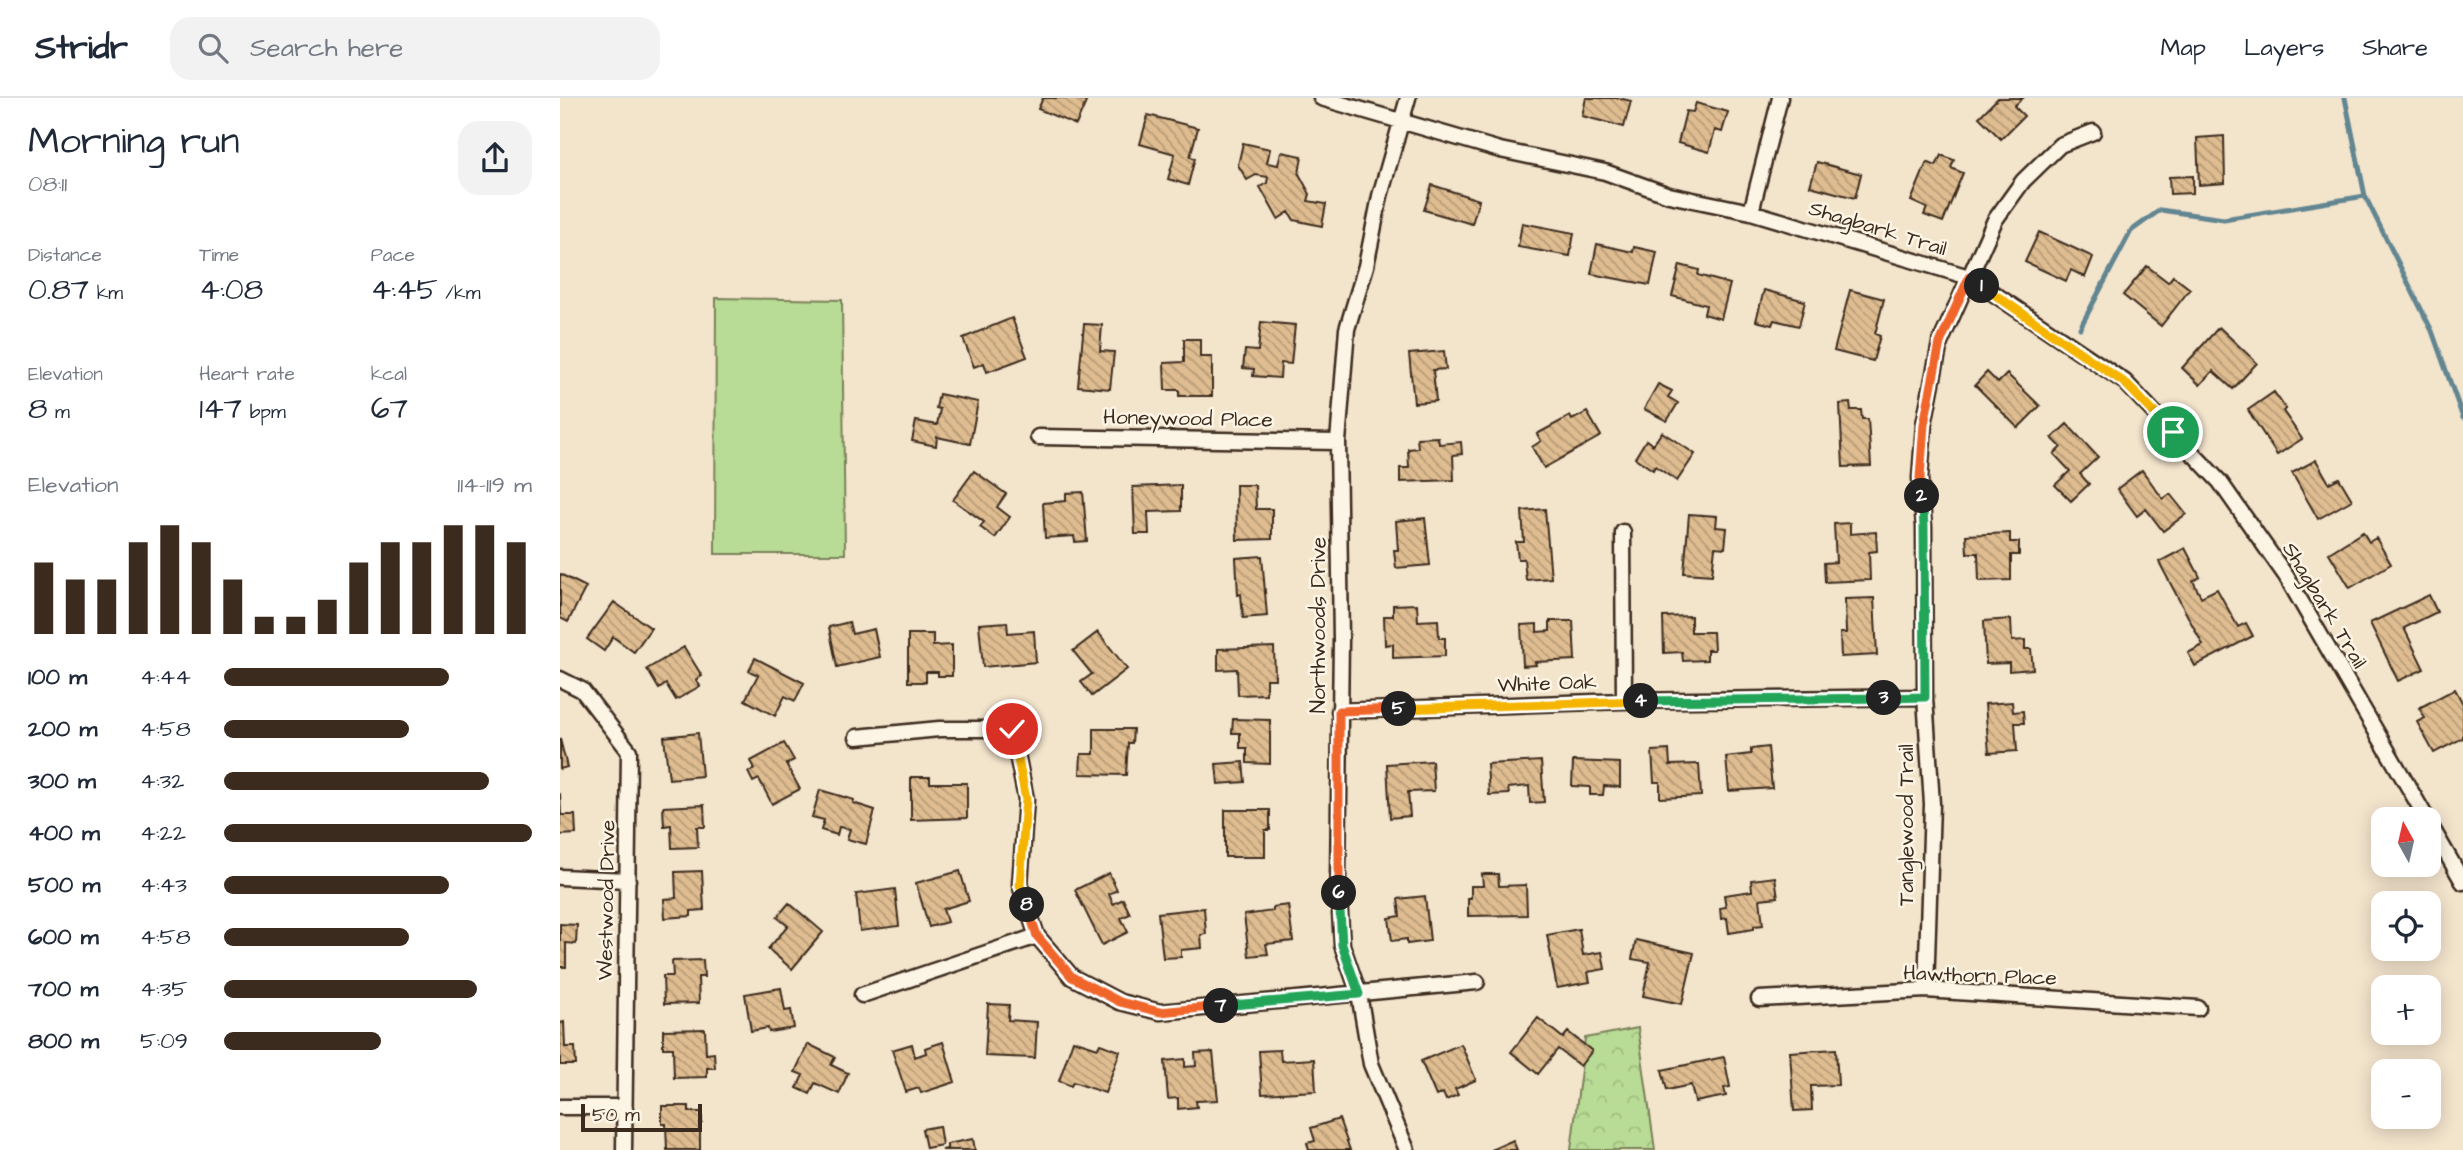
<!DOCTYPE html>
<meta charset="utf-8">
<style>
:root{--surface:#fff;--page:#f2f2f3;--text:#1f2937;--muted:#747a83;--line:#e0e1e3;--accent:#3b2a1e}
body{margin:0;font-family:"Architects Daughter",sans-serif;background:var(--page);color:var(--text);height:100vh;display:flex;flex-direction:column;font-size:26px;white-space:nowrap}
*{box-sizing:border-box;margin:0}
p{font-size:23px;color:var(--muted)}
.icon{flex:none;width:38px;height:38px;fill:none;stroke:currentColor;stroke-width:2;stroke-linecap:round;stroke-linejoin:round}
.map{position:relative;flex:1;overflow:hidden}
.panel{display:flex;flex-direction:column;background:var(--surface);width:560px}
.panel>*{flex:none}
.needle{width:46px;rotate:352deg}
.controls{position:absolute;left:1811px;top:709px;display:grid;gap:14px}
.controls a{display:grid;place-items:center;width:70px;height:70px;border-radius:14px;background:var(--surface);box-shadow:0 4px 18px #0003;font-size:35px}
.scale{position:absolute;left:21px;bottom:18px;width:121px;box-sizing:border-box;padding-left:7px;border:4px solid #3b2a1e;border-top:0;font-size:19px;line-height:24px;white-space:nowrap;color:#3b2a1e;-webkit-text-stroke:5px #fcf5e5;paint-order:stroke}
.pin{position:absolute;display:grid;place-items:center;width:60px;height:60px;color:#fff;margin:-30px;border:4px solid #fff;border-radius:50%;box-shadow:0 2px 7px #0007}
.km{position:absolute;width:35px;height:35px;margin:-18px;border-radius:50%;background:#222;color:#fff;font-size:19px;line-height:35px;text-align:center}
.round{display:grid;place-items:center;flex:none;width:74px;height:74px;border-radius:21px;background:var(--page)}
.headline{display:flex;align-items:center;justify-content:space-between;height:119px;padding:0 28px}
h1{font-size:38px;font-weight:600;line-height:52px}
.metrics{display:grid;grid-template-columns:repeat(3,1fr);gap:10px;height:119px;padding:7px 28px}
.metrics div{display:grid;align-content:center}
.metrics b{font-size:30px;font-weight:600}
.metrics small{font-size:19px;font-weight:400}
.metrics p{font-size:19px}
.chart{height:196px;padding:14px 28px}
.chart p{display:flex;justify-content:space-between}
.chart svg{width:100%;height:126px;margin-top:7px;stroke:var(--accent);stroke-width:6}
ul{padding:0 28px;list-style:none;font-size:23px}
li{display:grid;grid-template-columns:112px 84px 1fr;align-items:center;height:52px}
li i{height:18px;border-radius:9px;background:var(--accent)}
header{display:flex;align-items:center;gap:42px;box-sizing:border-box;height:98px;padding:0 35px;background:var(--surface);border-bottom:2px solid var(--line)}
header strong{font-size:33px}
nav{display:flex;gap:38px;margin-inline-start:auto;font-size:24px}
.search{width:490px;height:63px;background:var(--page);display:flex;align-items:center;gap:18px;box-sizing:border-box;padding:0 24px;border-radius:21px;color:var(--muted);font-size:26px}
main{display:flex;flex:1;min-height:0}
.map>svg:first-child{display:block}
</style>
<header>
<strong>Stridr</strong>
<div class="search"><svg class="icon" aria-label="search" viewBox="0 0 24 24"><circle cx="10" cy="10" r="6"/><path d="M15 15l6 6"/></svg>Search here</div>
<nav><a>Map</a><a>Layers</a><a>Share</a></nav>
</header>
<main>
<section class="panel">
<div class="headline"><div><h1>Morning run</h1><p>08:11</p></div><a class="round"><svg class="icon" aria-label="share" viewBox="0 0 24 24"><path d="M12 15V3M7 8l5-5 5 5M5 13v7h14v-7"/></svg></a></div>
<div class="metrics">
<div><p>Distance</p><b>0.87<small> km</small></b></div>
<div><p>Time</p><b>4:08</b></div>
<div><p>Pace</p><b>4:45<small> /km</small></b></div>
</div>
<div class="metrics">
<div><p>Elevation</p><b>8<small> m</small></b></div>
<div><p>Heart rate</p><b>147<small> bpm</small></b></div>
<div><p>kcal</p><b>67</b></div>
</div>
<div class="chart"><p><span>Elevation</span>114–119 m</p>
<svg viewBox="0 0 160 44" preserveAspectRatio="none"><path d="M5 44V19M15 44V25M25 44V25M35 44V12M45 44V6M55 44V12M65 44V25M75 44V38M85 44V38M95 44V32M105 44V19M115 44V12M125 44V12M135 44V6M145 44V6M155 44V12"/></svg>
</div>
<ul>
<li><b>100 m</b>4:44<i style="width:73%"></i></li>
<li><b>200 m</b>4:58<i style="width:60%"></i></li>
<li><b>300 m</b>4:32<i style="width:86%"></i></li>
<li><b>400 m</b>4:22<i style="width:100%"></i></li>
<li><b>500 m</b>4:43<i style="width:73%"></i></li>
<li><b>600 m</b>4:58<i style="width:60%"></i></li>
<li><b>700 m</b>4:35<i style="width:82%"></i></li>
<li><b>800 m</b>5:09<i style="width:51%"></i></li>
</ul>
</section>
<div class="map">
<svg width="1903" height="1052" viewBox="0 0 1903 1052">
<defs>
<pattern id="forest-crowns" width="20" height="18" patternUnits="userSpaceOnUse" patternTransform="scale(1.75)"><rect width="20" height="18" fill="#b8db95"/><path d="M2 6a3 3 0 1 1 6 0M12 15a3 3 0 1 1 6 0" fill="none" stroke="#9fbc80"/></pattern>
<pattern id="building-back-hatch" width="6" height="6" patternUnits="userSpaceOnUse" patternTransform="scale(1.75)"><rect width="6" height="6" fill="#dfbd91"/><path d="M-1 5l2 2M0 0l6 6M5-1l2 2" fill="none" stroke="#b69a76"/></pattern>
</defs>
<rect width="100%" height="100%" fill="#f3e4cc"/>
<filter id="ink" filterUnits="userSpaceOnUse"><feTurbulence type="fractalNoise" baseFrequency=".0143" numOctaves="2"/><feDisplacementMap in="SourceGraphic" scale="14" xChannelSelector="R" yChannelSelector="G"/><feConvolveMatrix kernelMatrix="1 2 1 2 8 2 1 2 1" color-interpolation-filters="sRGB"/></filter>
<g filter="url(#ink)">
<path fill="url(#forest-crowns)" stroke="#7a825a" stroke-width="2" d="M1078 930 1095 1052H1011L1025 940Z"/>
<path fill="#b8db95" stroke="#7a825a" stroke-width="2" d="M156 200 282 202 285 456H155Z"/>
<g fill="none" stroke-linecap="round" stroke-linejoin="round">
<path stroke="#628691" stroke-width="5" d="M1785 0 1805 98 1872 233 1903 320
M1520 230 1571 133 1600 112 1664 121 1805 98"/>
</g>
<path fill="url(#building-back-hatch)" stroke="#3b2a1e" stroke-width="2" d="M483 0H517L526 4 516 27 478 11Z
M1026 0H1059L1071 3 1064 29 1022 18Z
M1438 0H1463L1454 8 1464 18 1441 41 1419 19Z
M1136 5 1168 14 1162 34 1155 32 1149 54 1118 45 1126 13 1133 14Z
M588 17 638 30 630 59 635 60 628 87 608 81 615 56 580 46Z
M1664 38 1665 85 1639 87 1637 40Z
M683 45 710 51 707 65 718 67 721 54 742 58 739 76 750 96 748 103 766 106 762 128 734 122 729 114 718 121 700 89 707 85 708 79 696 77 687 82 678 67Z
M1381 57 1394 62 1391 70 1403 75 1383 124 1364 117 1367 110 1351 103 1367 64 1376 68Z
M1257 64 1301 76 1295 100 1250 88Z
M1633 78V95L1610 96 1609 79Z
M872 87 919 102 912 126 864 112Z
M962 125 1014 135 1010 158 958 149Z
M1479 134 1533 159 1525 179 1511 172 1506 183 1465 164Z
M1037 146 1073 154 1074 149 1097 154 1090 187 1031 176Z
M1120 167 1139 172 1138 177 1170 186 1161 221 1144 216 1146 207 1112 198Z
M1587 168 1608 184 1613 178 1630 191 1601 228 1563 197Z
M1204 192 1245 203 1239 228 1214 222 1212 227 1196 223Z
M1290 192 1324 201 1315 236 1320 238 1313 263 1274 253Z
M452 220 467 259 427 274 424 265 414 269 403 240Z
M701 224 735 227 731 266 721 265 720 280 693 278 694 271 683 270 685 252 698 253Z
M524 226 542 227 540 253 554 254 550 291 518 288Z
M1659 229 1697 265 1673 291 1653 273 1640 287 1622 270Z
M624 241H640V259H652V298H619V292H605L604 265 624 264Z
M884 253 886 271 873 272 876 303 854 305 849 256Z
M1427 274 1438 285 1447 276 1480 308 1458 330 1415 287Z
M1098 286 1112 293 1108 299 1118 305 1107 323 1084 311Z
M1714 294 1726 311 1723 313 1742 341 1717 357 1688 312Z
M379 296 418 304 410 346 377 339 376 348 352 343 356 323 377 327 380 311 376 310Z
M1290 305 1291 312H1301L1302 321H1308L1311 368 1283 369 1280 306Z
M1027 314 1041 338 984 370 972 349 981 343 977 336 1010 318 1012 322Z
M1507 326 1538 359 1520 376 1529 386 1511 403 1495 387 1510 373 1494 356 1501 349 1492 340Z
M1102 334 1135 356 1117 383 1095 368 1093 372 1075 360 1086 342 1093 347Z
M878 339 879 346 901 344 902 356 893 357 894 382 840 384V370H849L848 351 858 350 857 340Z
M1756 362 1769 385 1779 380 1792 402 1758 421 1732 375Z
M1582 372 1603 401 1610 396 1626 416 1603 433 1586 411 1577 418 1557 391Z
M414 373 446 396 437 409 450 419 435 440 420 429 424 424 393 402Z
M621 387V413L588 414 589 436H575L573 389Z
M676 387H695L696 411H712V441L677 442Z
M523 394 527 443 515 444 514 438 485 440 483 405 506 403V395Z
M985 411 991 480 966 482 964 461H958L956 444H964L962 413Z
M1129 416 1157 418 1156 429 1167 430 1165 450 1155 449 1152 477 1124 475Z
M865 420 870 467 836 470 834 452H838L836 423Z
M1290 425V436L1316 434 1317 453 1309 454 1310 482 1265 484 1264 465 1276 464 1274 426Z
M1803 434 1809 444 1816 440 1831 466 1790 490 1769 455Z
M1450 435V444H1459V457H1451V482L1419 483 1418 455H1407L1406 437Z
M1625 450 1640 479 1633 483 1641 499 1657 491 1678 529 1686 525 1693 538 1635 568 1628 555 1643 547 1599 464Z
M702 458 707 518 683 520 681 496 678 497 676 460Z
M0 476 26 489 8 524 0 520Z
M1869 497 1877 514 1844 530 1864 571 1838 583 1810 525Z
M1314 500 1317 557 1281 559 1280 535H1286L1285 501Z
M54 504 91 530 74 554 53 539 44 553 27 541Z
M857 506 858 523 878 522 879 540H885V558L833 560V546L825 547 824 518H833V507Z
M1131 518V534H1153L1154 552H1147V562L1123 563 1122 554 1104 555 1103 519Z
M1451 521 1452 543 1465 542V551H1471L1473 571 1449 573V565L1426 566 1424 523Z
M990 523H1013L1015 562 975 564 976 567 963 568 961 527 977 526V534L990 533Z
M289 524 292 536 314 531 320 559 277 569 269 529Z
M447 524 448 535 474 533 476 564 423 569 419 526Z
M538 534 567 571 532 598 521 584 532 576 513 553Z
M348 536H373V548L392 547V578H378V574H366V584H348Z
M124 549 142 578 136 582 140 588 116 602 106 586 99 591 87 571Z
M714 549 715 581H706V596L678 597 677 571 658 572V551Z
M195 560 244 585 235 603 225 598 215 618 185 602 198 577 189 573Z
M1895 591 1903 606V640L1874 655 1857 624 1865 620 1859 610Z
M1452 604 1453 614 1463 613 1464 625H1455L1457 653 1429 655 1425 606Z
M673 621 710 622V666L687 665V650H680V635H672Z
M534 631H573L572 645H568L566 677 520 676 521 656H534Z
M138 635 142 678 109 681 104 639Z
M0 641 7 669 0 671Z
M224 645 234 662 226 666 240 691 212 706 199 681 193 684 188 674 195 671 191 663Z
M1208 649 1212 690 1169 693 1166 659 1191 656V651Z
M1109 652 1110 667 1139 666 1141 698 1100 700V684H1094L1092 653Z
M872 663 874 693 848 694 850 718 830 720 827 666Z
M981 663 984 704 970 705 969 688 948 690 949 696 929 697 927 666Z
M1013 663 1060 665V689L1044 688 1043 697H1030V689L1012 688Z
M683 664 685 684 658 686 656 666Z
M351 679H370V685H407V720L351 722Z
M260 692 294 702 293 705 315 712 306 746 287 741 290 731 279 729 277 737 261 732 264 722 252 719Z
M0 695 1 717H15L16 736 0 737Z
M144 707 145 729H137L138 749 112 750 111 727 104 728 103 709Z
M665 712H710V732H705V759H665Z
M142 773 144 812 131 813V818L105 820 104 801 116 800 115 774Z
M400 773 409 803 383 811 387 824 369 829 356 785Z
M549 775 557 792 549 796 553 806 563 801 570 816 561 820 568 834 542 847 515 792Z
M922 776H938L939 788 966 787 967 817 908 818V800H911V788H923Z
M1215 779 1218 799 1200 801 1203 827 1194 828V831L1169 835 1167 820 1161 821 1160 810 1166 809 1164 797 1192 793 1191 782Z
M335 791 339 828 300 833 296 796Z
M865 798 870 843 847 846V841L832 843 829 820 840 818 838 801Z
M229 805 263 834 232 871 208 851 228 828 217 819Z
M728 807 733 843 706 846 708 856 689 858 684 817 713 813V809Z
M644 810 646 836 641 837 642 850 621 852V859L603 860 598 815Z
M0 826 17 827 16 846 6 845V869H0Z
M1019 831 1023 857 1042 854 1045 871 1028 874 1030 884 997 890 987 837Z
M1076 842 1134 855 1122 906 1083 898 1090 864 1072 861Z
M143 862 144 879H138L139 905 104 906 103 878H113L112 863Z
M221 890 225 913 231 912 234 930 209 934 208 930 191 933 185 896Z
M428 906 449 907 448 922 477 924 475 960 425 958Z
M978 920 1003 940 1008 934 1032 953 1020 968 998 951 978 976 951 954Z
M4 924 5 949H15L16 967H0V925Z
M145 931 146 956 154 955 155 970H147V979L114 980 113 950H103V932Z
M513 942 538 950 540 946 560 953 545 995 513 984 511 988 499 983Z
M383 944 395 984 361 995 359 990 346 994 332 952 352 946 355 959 366 955 365 950Z
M248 946 275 959 271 967 288 975 279 996 255 985 250 996 237 990 243 977 235 974Z
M901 946 916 982 895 991 898 997 886 1002 883 995 876 998 861 963Z
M1276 951 1278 987 1251 988 1252 1012 1234 1013 1230 954Z
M720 952 721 963 754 961 756 993 702 996 699 953Z
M653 954 658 1002 636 1003 637 1009 618 1011V1000L608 1001 605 963 625 961V969L636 968 635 955Z
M1164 959 1170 989 1164 990 1166 998 1135 1004 1131 987 1107 992 1102 972Z
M102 1008H129V1014H142V1025H140V1052H107L106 1026H102Z
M779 1021 790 1052H749L747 1045 755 1043 751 1030Z
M379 1028 382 1047 366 1050 362 1031Z
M413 1041 415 1052H382L387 1051V1046Z
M953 1042 957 1052H931Z"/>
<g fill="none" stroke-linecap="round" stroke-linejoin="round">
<g stroke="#3b2a1e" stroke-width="19">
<path id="street" d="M761 0 940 52 1045 74 1109 97 1191 114 1409 179 1565 284 1660 384 1726 478 1867 721
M1191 114 1220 0
M478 339 778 344
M1063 434 1064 603
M0 581 22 592 69 653 64 1052
M779 613 1064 603 1365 599
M297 639 379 631H452L466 701 460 787 477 838 512 879 560 904 600 914 917 884
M1869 725 1903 784
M0 779 68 782
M1366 892 1372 706 1365 599 1364 429 1360 380 1364 326 1380 245 1435 122 1463 83 1500 47 1533 34
M302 897 477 838
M1199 901 1366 892 1638 910
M0 1009H65
M847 1052 811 966 799 896 782 847 778 782 781 541 778 344 787 231 806 168 820 98 848 0"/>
</g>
<use href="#street" stroke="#fcf5e5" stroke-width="14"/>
</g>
</g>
<g fill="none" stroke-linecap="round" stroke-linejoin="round" filter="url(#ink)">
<g stroke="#fff" stroke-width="14">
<path id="split-1" d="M1422 188 1565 285 1613 334"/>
</g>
<g stroke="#fff" stroke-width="14">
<path id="split-2" d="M1362 398 1360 380 1364 326 1380 245 1409 179 1422 188"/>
</g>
<g stroke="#fff" stroke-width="14">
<path id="split-3" d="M1324 600 1365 599 1364 429 1362 398"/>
</g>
<g stroke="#fff" stroke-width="14">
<path id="split-4" d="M1081 603 1324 600"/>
</g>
<g stroke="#fff" stroke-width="14">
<path id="split-5" d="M839 611 1081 603"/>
</g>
<g stroke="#fff" stroke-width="14">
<path id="split-6" d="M779 795V613L839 611"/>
</g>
<g stroke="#fff" stroke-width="14">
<path id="split-7" d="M661 908 799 896 782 847 779 795"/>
</g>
<g stroke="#fff" stroke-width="14">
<path id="split-8" d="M467 807 477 838 512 879 560 904 600 914 661 908"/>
</g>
<g stroke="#fff" stroke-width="14">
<path id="split-9" d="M452 631 466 701 460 787 467 807"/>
</g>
<use href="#split-1" stroke="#f5b400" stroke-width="9"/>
<use href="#split-2" stroke="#f0652b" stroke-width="9"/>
<use href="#split-3" stroke="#22a559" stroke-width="9"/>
<use href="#split-4" stroke="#22a559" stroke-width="9"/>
<use href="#split-5" stroke="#f5b400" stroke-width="9"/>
<use href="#split-6" stroke="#f0652b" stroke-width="9"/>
<use href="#split-7" stroke="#22a559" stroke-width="9"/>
<use href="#split-8" stroke="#f0652b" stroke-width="9"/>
<use href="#split-9" stroke="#f5b400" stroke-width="9"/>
</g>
<g text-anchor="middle" stroke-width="5" stroke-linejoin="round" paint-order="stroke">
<g font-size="21" fill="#3b2a1e" stroke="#fcf5e5">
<text transform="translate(1318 130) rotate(17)" y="7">Shagbark Trail</text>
<text transform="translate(628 320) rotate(1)" y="7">Honeywood Place</text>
<text transform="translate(1765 507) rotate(59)" y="7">Shagbark Trail</text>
<text transform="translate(758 527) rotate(-90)" y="7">Northwoods Drive</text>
<text transform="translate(987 585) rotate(-2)" y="7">White Oak</text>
<text transform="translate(1346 727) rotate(-90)" y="7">Tanglewood Trail</text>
<text transform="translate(46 802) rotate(-89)" y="7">Westwood Drive</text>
<text transform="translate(1420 877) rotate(2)" y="7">Hawthorn Place</text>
</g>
</g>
</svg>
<div class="controls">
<a><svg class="needle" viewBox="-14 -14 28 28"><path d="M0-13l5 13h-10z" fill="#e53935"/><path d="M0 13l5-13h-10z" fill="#747a83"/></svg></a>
<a><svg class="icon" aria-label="locate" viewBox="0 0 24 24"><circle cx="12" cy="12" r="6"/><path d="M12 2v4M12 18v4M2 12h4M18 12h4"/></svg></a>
<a>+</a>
<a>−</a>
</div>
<div class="scale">50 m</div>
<div class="pin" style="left:1613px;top:334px;background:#1e9e55"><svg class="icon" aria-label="arrive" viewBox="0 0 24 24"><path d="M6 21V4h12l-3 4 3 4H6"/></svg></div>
<div class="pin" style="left:452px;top:631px;background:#d93025"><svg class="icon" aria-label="check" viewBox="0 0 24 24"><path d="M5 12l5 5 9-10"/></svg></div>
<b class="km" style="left:1422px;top:188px">1</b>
<b class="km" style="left:1362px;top:398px">2</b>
<b class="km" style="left:1324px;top:600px">3</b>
<b class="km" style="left:1081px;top:603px">4</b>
<b class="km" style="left:839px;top:611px">5</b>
<b class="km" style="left:779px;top:795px">6</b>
<b class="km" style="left:661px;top:908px">7</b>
<b class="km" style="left:467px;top:807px">8</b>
</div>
</main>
